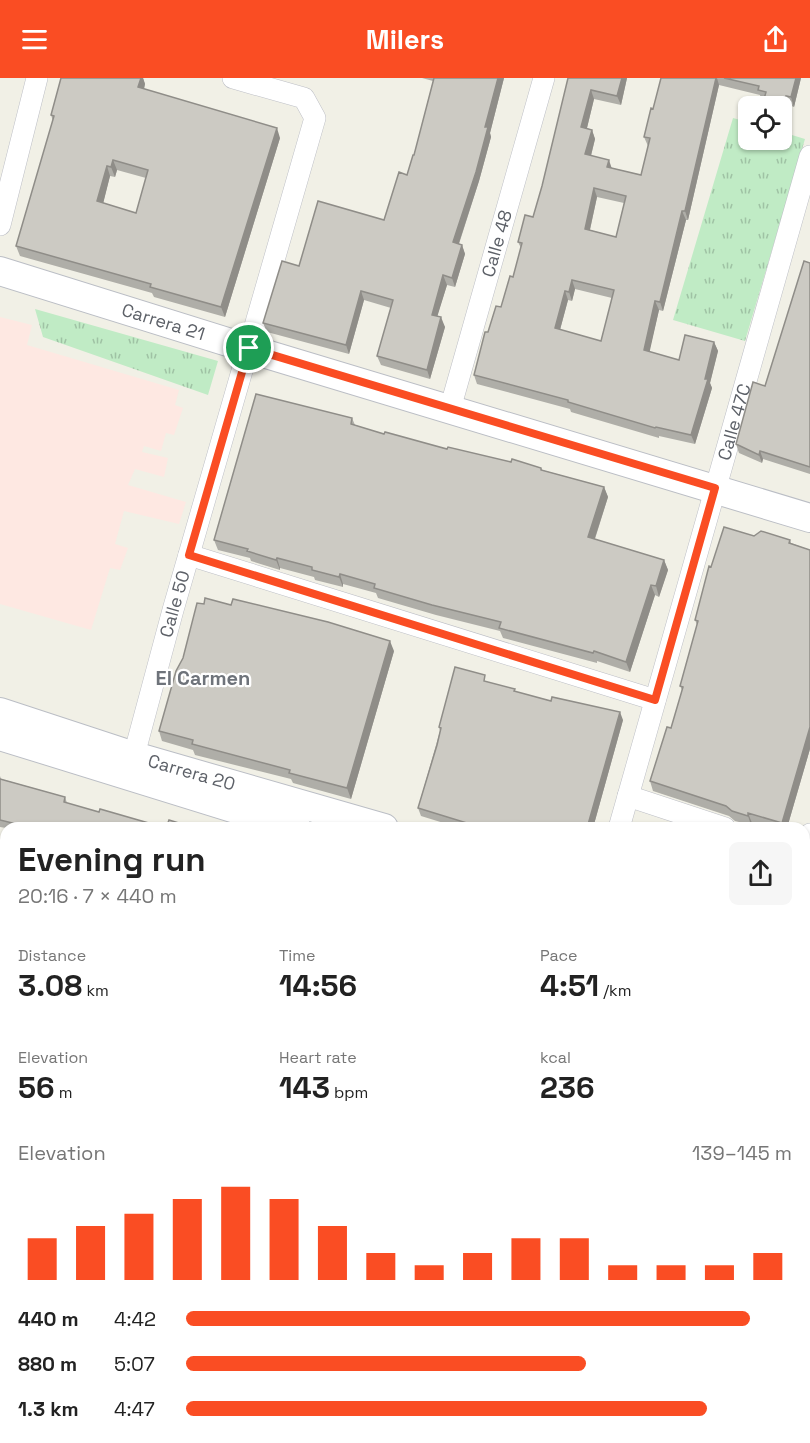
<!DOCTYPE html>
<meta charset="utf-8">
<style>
:root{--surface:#fff;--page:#f6f6f6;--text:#222;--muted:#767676;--accent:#fa4d23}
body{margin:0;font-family:"Space Grotesk",sans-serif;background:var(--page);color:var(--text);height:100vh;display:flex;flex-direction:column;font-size:22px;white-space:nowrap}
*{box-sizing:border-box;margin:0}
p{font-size:20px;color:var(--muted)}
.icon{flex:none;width:33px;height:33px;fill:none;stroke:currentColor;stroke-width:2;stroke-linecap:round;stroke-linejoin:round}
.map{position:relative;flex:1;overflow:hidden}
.side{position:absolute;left:0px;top:744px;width:810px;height:621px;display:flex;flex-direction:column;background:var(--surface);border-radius:18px 18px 0 0;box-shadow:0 2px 4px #0004}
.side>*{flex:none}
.buttons{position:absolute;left:738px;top:18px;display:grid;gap:12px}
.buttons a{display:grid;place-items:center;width:54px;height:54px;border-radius:9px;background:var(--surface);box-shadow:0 2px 4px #0004;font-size:30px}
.pin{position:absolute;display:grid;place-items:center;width:51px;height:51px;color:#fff;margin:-26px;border:3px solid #fff;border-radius:50%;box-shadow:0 2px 6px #0007}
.round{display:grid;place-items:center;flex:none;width:63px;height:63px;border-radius:9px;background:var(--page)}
.head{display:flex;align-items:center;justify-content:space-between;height:102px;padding:0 18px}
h1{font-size:33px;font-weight:700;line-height:45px}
.stats{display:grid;grid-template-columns:repeat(3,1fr);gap:9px;height:102px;padding:6px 18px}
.stats div{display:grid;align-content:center}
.stats b{font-size:30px;font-weight:700}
.stats small{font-size:16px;font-weight:400}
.stats p{font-size:16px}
.chart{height:168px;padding:12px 18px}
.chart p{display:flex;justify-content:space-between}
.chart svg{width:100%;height:108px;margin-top:6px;stroke:var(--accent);stroke-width:6}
ul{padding:0 18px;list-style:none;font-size:20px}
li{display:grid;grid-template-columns:96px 72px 1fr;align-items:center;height:45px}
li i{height:15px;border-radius:8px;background:var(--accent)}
header{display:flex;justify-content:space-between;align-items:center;height:78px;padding:0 18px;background:var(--accent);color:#fff;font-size:27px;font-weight:700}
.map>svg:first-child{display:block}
</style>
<header><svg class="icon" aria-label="menu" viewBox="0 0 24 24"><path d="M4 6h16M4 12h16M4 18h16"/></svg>Milers<svg class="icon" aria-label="share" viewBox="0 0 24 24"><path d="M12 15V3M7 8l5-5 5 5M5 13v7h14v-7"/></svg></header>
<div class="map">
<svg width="810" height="1365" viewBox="0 0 810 1365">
<defs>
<pattern id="grass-tufts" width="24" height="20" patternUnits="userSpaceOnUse" patternTransform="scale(1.5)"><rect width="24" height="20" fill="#c0ebc5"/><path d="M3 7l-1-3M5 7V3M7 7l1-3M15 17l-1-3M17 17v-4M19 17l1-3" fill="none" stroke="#9fc2a4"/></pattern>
</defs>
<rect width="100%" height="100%" fill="#f1f0e6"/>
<path fill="#fee8e2" d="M0 239 32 247 27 267 179 312 175 327 183 330 174 357 166 355 161 373 144 368 142 374 168 380 164 399 135 391 128 407 186 424 179 446 124 433 115 466 128 470 120 492 110 490 91 552 0 526Z"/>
<path fill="url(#grass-tufts)" d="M733 40 748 44V62H782V54L805 61 745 263 673 242Z
M35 231 218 283 208 317 43 259Z
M0 874 6 876V996L0 994Z"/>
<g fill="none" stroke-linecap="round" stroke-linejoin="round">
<g stroke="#bdbfc6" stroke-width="22">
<g id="street">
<path d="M0 147 37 0"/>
<path id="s1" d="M450 331 544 0"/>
<path d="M189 477 655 622"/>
<path id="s2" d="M130 692 173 532 315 40 304 20 233 0"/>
<path d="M628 718 725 750"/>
<path id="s3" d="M619 750 810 78"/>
<path d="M804 770 810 756"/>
<path d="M0 862 6 864"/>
<path d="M804 948 810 944"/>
<path d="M0 1005 6 1007"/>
<path d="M0 1210 6 1212"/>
<path d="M13 1365 15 1359"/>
<path d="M356 1365 360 1359"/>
<path d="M568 1365 572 1359"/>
</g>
</g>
<g stroke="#bbbec5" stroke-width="30">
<g id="secondary">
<path id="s4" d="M0 193 266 276 810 440"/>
<path id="s5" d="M0 634 134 678 384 750"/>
<path d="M0 658 297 750"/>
<path d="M804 1099 810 1102"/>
<path d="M805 1365 810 1357"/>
</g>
</g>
<use href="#street" stroke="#fff" stroke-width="21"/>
<use href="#secondary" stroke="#fff" stroke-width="28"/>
</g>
<path fill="#afaea8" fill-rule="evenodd" d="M61 0H143L145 6 144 11 280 60 225 239 154 219 152 215 20 178 16 168 53 43 51 37ZM117 92 146 100 136 135 103 125 110 98 115 99Z
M422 0H504L490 55 491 59 479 103 459 166 462 167 465 176 455 209 447 207 437 238 445 249 430 301 381 287 377 278 391 230 364 222 349 276 267 254 263 245 299 188 384 142 407 97 414 77 433 3Z
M569 0H627L621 27 594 21 587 50 592 52 595 61 591 78 612 90 641 97 648 68 644 59 653 31 661 0H801L794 29 789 27 784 47 782 46V28L761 21 760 17 719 7 688 142H686L663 233 659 232 649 274 679 282 714 264 718 273 710 305 712 310 695 366 659 358V360L571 334 570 331 477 306 474 297 488 254 501 229 513 199 521 170 518 164 533 139 542 108ZM597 119 624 125 616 159 590 152ZM575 211 612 220 601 263 560 252 568 222 572 223Z
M810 185V396L763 381 762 385 739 375 736 366 765 308Z
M352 340 355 347 384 356 447 371 541 390 542 392 604 409 608 419 595 461 664 482 668 492 659 519 655 517 630 594 597 583V585L503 560 500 553 436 537 378 520 376 515 343 506V509L315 502 314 499 280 490V492L251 483 250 480 218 472 214 462Z
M754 458 790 462 791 465 810 472V671L787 750H770L752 745 751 747 735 743 729 738 653 713 650 703 671 650 682 612 680 608 697 547 695 542 711 489Z
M394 573 351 721 293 705 291 701 195 677 193 672 162 663 159 653Z
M488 604 516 614 623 642 593 750H460L421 738 418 730 440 653 439 649Z
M0 698 1 701 65 719 67 725 99 734 166 750H6L0 749Z
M0 793 6 795V849L0 847Z
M810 995V1055L804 1052V1006Z
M0 1019 6 1021V1160L0 1158Z
M804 1121 805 1123 810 1126V1283L807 1281 804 1286Z
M0 1240 6 1241V1350L3 1355H0Z"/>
<path fill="#8f8d88" d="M141 0H143L145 6 142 19 138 9Z
M498 0H504L490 55 491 59 479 103 456 174 453 164Z
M622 0H627L621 27 617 18Z
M716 0H717L719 7 688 142 685 133Z
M796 0H801L794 29 791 19Z
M591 12 594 21 585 58 581 49Z
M786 18 789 27 784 47 782 40V34Z
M277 50 280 60 225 239 221 229Z
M592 52 595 61 589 85 585 76Z
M113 82 117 92 115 99 111 89Z
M609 82 612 91 607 89Z
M107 88 110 98 101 134 97 123Z
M594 110 597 119 588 160 585 151Z
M682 133 686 142 663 233 660 224Z
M462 167 465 176 455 209 452 200Z
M443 197 447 207 435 246 432 237Z
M572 202 575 211 572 223 569 214Z
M361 213 364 222 349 276 346 267Z
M565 213 568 222 558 259 555 250Z
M655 223 659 232 648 281 644 272Z
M441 239 445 249 430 301 427 292Z
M714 264 718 273 710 305 712 310 695 366 691 357Z
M760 373 763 381 762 385 759 377Z
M604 409 608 419 592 469 588 459Z
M277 480 280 490V492L276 482Z
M664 482 668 492 659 519 656 508Z
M340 496 343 506V509L339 499Z
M651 507 655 517 630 594 626 584Z
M390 563 394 573 351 721 347 710Z
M620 634 623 642 593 750H587Z
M810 649V671L787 750H784L782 745Z
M748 735 752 745 751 747 748 738Z
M810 903V920L804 924V912L806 906Z
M804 1274 807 1281 804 1286Z
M3 1342 6 1350 3 1355 0 1347Z
M299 1359H305L303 1365H298Z
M522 1359H529L526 1365H518Z
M635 1359H643L640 1365H631Z
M753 1359H761L758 1365H750Z"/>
<path fill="#cccac3" stroke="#8f8d88" stroke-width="1.5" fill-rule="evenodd" d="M61 0H141L138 9 277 50 221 229 150 209 151 206 16 168 54 38 51 37ZM113 82 148 92 136 135 97 123 107 88 111 89Z
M434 0H498L485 49H488L476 94 453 164 462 167 452 200 443 197 432 237 441 239 427 292 377 278 393 222 361 213 346 267 263 245 282 183 299 188 318 123 384 142 399 94 407 97 413 77H414Z
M568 0H622L617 18 591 12 581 49 592 52 585 76 609 82 607 89 641 97 650 60 644 59 651 30 653 31 661 0H716L685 133H682L660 224 655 223 644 272 679 282 685 257 714 264 705 301H708L691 357 656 349 655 350 568 324V322L474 297 485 254H488L496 228 501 229 510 198 513 199 522 165 518 164 525 137 533 139 542 108ZM594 110 626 118 616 159 585 151ZM572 202 614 212 601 263 555 250 565 213 569 214Z
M724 0H796L791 19 786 18 782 34V28H762L766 14 758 12 759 8Z
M804 183 810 185V389L760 373 759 377 736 366 753 304 765 308Z
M256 316 352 340 351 346 384 356 385 354 447 371 448 369 511 384 512 381 541 390V392L604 409 588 459 664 482 656 508 651 507 626 584 594 573 593 575 499 550 501 544 432 527 374 510 375 506 340 496 339 499 312 492V489L277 480 276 482 247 473 248 471 214 462Z
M724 449 754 458 761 453 790 462 789 465 810 472V649L782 745 748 735V738L732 733 726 728 650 703 667 649 671 650 683 609 680 608 698 543 695 542 709 488 711 489Z
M205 520 231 527 233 521 328 544 390 563 347 710 289 695 290 692 192 666 193 662 159 653 176 593 183 580 197 525 204 526Z
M455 589 485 597 484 603 515 611 514 613 551 623 552 619 620 634 587 750H483L418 730 437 667 441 650 439 649Z
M0 701 65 719 64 724 99 734 100 731 166 750H25V748L0 742Z
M169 742 192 749V750H166Z
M810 790V903L806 906 808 910 804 912V792L809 793Z
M0 793 6 795V843L0 841Z
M810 995V1047L804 1044V1006Z
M0 1019 6 1021V1153L0 1151Z
M804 1122 810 1126V1271L808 1274 804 1272Z
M0 1240 6 1241V1340L3 1342 0 1347Z
M25 1359H299L298 1365H24Z
M389 1359H522L518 1365H386Z
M586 1359H635L631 1365H583Z
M673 1359H753L750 1365H669Z"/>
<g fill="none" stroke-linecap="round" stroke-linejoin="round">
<g stroke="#fff" stroke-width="12">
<path id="route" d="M249 270 715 410 655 622 189 477Z"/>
</g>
<use href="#route" stroke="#fa4d23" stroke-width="8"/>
</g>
<g text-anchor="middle" stroke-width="4.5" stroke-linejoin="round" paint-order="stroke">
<g font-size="18" fill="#5d6168" stroke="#fff">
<text dy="6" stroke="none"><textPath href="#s1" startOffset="172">Calle 48</textPath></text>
<text dy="6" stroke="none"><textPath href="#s4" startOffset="171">Carrera 21</textPath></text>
<text dy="6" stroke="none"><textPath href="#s3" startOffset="422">Calle 47C</textPath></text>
<text dy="6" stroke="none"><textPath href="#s2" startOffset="172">Calle 50</textPath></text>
<text dy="6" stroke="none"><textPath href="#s5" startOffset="201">Carrera 20</textPath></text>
</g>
<g font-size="20" font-weight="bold" fill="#6e737a" stroke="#fff">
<text x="203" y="607">El Carmen</text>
</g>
</g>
</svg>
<div class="buttons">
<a><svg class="icon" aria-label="locate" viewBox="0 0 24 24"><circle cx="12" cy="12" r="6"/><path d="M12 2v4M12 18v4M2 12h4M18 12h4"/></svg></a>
</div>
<div class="pin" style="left:249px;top:270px;background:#1e9e55"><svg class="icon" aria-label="arrive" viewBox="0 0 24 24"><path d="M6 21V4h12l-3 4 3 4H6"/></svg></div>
<section class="side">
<div class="head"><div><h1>Evening run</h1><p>20:16 · 7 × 440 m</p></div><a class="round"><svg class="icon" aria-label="share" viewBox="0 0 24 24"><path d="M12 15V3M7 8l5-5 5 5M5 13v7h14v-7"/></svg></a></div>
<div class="stats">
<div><p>Distance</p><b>3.08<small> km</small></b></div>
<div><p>Time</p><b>14:56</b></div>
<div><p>Pace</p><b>4:51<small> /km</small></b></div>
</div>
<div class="stats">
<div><p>Elevation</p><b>56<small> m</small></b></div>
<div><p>Heart rate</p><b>143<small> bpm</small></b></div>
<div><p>kcal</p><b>236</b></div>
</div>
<div class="chart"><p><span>Elevation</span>139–145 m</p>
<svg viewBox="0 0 160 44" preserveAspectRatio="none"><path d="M5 44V27M15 44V22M25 44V17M35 44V11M45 44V6M55 44V11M65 44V22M75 44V33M85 44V38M95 44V33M105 44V27M115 44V27M125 44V38M135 44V38M145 44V38M155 44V33"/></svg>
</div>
<ul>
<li><b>440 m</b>4:42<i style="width:93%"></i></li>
<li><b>880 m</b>5:07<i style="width:66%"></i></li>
<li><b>1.3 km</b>4:47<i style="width:86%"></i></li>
</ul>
</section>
</div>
